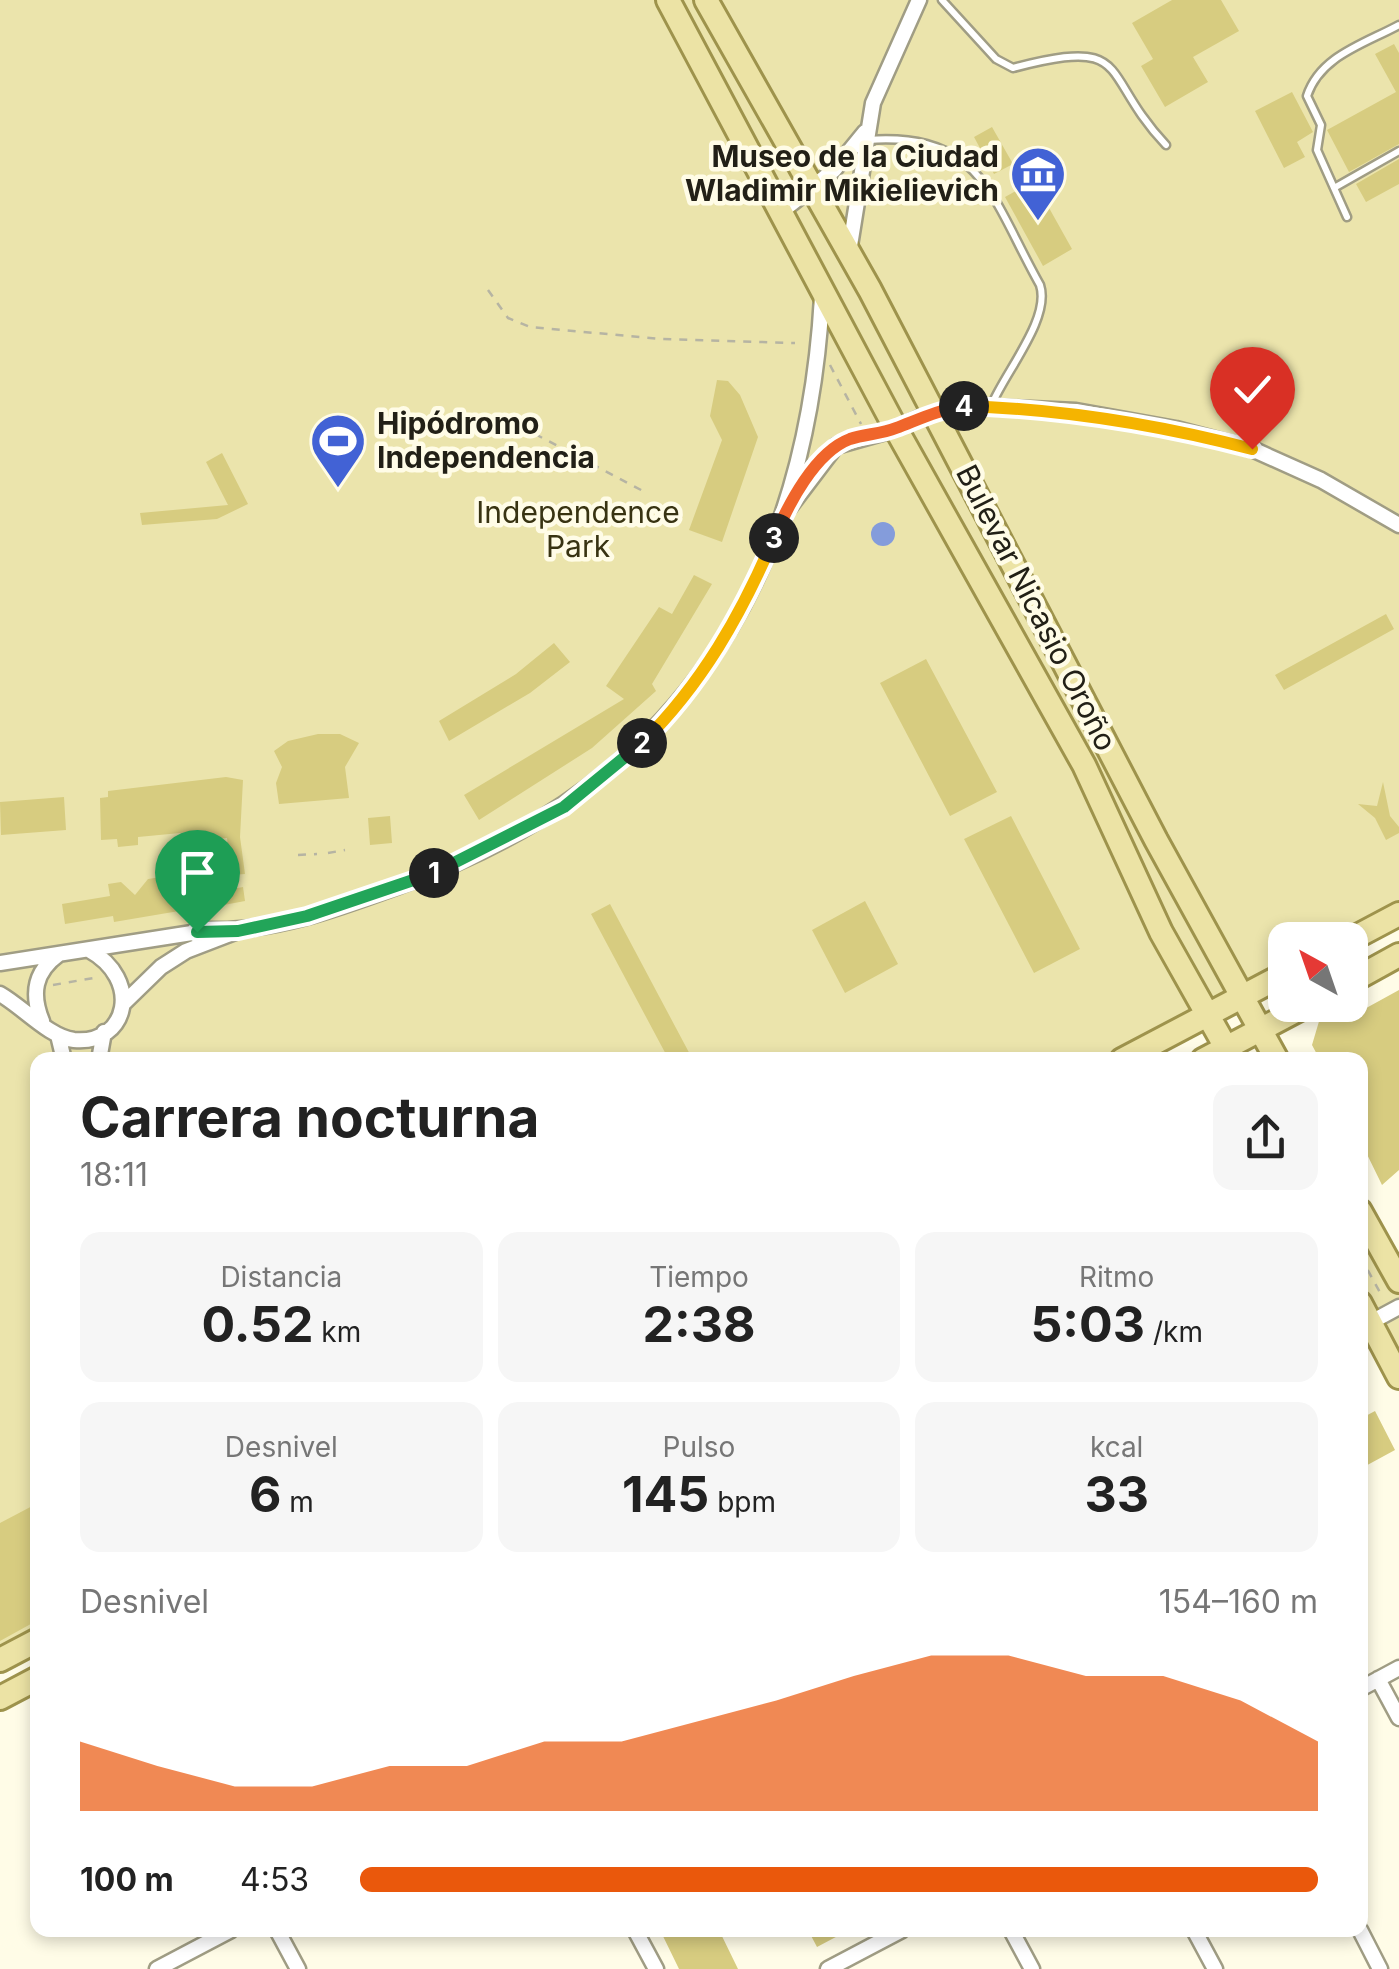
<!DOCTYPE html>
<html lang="es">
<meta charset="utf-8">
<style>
:root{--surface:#fff;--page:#f6f6f6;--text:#222;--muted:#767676;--accent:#ea580c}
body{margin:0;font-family:Inter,sans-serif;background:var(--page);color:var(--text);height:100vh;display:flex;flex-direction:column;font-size:38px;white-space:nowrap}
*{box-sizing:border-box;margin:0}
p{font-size:32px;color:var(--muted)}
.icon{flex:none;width:55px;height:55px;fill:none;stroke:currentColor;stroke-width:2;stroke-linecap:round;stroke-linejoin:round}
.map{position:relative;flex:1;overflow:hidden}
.drawer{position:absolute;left:30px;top:1052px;width:1338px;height:885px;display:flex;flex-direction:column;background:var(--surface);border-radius:20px;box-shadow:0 5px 15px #0003}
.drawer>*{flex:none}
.needle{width:65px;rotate:320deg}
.controls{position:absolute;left:1268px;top:922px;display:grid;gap:20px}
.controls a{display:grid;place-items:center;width:100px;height:100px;border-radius:20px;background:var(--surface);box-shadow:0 5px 15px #0003;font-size:50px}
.pin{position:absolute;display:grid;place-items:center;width:85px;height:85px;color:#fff;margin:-102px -42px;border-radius:50% 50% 50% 0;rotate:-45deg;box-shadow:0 0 10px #0007}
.pin .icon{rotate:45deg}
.km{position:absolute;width:50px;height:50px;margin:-25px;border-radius:50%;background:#222;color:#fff;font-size:28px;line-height:50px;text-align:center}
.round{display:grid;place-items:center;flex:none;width:105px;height:105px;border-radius:20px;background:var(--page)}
.summary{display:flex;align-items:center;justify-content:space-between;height:170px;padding:0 50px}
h1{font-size:55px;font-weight:700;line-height:75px}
.metrics{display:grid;grid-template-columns:repeat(3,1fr);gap:15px;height:170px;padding:10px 50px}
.metrics div{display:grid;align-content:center;border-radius:20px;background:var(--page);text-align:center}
.metrics b{font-size:50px;font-weight:700}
.metrics small{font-size:28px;font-weight:400}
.metrics p{font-size:28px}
.chart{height:280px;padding:20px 50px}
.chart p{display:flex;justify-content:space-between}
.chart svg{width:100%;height:180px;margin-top:10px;fill:var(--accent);opacity:.7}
ul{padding:0 50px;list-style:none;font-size:32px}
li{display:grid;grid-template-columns:160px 120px 1fr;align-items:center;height:75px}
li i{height:25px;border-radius:12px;background:var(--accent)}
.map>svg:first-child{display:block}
</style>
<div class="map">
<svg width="1399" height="1969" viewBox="0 0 1399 1969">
<rect width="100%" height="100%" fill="#fffce7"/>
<path fill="#ebe4ac" d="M0 0H1399V914L1350 940H1285V974L1122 1060H38L37 1640 0 1660Z
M1360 1211 1399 1281V1377L1360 1303Z"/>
<path fill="#849cdb" d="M871 534a12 12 0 1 1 24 0a12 12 0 1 1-24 0Z"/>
<path fill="#d7cc80" d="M1172 0H1221L1239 31 1193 57 1208 82 1165 107 1141 66 1153 59 1132 23Z
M1394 44 1399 53V144L1349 172 1327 130 1396 92 1375 54Z
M1292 92 1313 132 1297 142 1305 157 1284 168 1255 111Z
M992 127 1013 164 994 174 974 137Z
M1399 159V184L1366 202 1356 184Z
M1034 181 1072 249 1043 266 1005 197Z
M717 380 728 381 740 395 758 437 722 542 689 530 722 440 710 416Z
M222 453 248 504 217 519 142 525 140 513 228 505 206 462Z
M694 575 712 584 652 684 656 691 592 748 479 820 464 795 624 699 606 686 659 607 672 614Z
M1386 614 1394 629 1284 690 1275 675Z
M554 643 570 662 530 693 449 741 439 721 516 674Z
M926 659 997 792 950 816 880 683Z
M318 734H340L359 743 345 767 349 798 279 804 276 783 282 767 274 751 288 741Z
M226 777 243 780 240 837 245 874 231 875 227 838 202 840 201 831 138 837V845L118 847 117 839 101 840 100 798 108 797V791Z
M1383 782 1390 816 1399 827V833L1386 840 1375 818 1358 804 1377 806Z
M64 797 66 830 1 835 0 802Z
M390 816 392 843 370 845 368 818Z
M1011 816 1080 949 1034 973 964 839Z
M161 877 170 883 179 911 114 922 113 916 65 924 62 904 110 896 108 884 121 882 135 895 148 879Z
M243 887 245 901 213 907 210 893Z
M865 901 898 964 845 993 812 930Z
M610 904 693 1060H669L591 914Z
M1399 990V1170L1382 1185 1360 1140V1060H1320L1312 1045 1320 1018 1354 999 1359 1012Z
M1375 1411 1395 1450 1360 1469V1419Z
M38 1503V1620L0 1641V1523Z
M660 1930H719L738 1969H679Z
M808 1930H849L817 1947Z"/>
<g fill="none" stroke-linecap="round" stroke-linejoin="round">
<g stroke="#a09d84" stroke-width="11">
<path id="lane" d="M942 0 996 59 1013 68C1135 36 1098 73 1166 145
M868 140C983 132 991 198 1040 285 1051 318 1006 371 992 404
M1334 188 1399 151
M1347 217 1317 150 1321 125 1307 96C1320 56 1364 44 1399 25"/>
</g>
<g stroke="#a09d84" stroke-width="19">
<path id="street" d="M781 212 834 170 865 132
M849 252 873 103 919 0
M789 508 836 446 896 429 934 411 963 406 1076 411 1176 429 1252 449 1321 480 1399 525
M0 963 211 930C276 932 341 907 401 885 677 787 806 583 822 297
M0 994C23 1007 49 1037 74 1040 129 1045 142 979 89 950
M124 1003 161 967 186 951 238 931
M42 1021C31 994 34 972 59 954
M58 1035 64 1060
M99 1060 104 1032
M1360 1328 1399 1307
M1378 1679 1399 1718
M1360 1689 1399 1668
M277 1930 298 1969
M635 1930 656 1969
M1011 1930 1032 1969
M1194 1930 1215 1969
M1360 1930 1380 1969
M157 1969 231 1930
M828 1969 902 1930"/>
</g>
<g stroke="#9e934c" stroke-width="28">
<path id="primary" d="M668 0 896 429 1084 765 1161 932 1233 1060
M706 0 870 290 1156 840 1277 1060
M1350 940 1399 914
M1350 982 1399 955
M1122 1060 1285 974
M1203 1060 1307 1005
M1360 1211 1399 1281
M1360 1303 1399 1377
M0 1660 38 1640
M0 1698 38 1678"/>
</g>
<path stroke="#b6b4a3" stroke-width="2.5" stroke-dasharray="8 8" stroke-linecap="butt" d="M488 290 508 318 530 327 661 339 795 343
M830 365 861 424
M535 434 643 491
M328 853 345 850
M298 855 317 854
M53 985 99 977
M1360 1256 1382 1296"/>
<use href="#lane" stroke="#fff" stroke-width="6"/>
<use href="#street" stroke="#fff" stroke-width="14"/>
<use href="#primary" stroke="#ece3a5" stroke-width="22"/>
</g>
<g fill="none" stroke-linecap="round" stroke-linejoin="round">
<g stroke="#fff" stroke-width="20">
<path id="split-1" d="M197 932 238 931 307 916 434 873"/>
</g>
<g stroke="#fff" stroke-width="20">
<path id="split-2" d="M434 873 564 807 642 743"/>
</g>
<g stroke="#fff" stroke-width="20">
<path id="split-3" d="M642 743C702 684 741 615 774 538"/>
</g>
<g stroke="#fff" stroke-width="20">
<path id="split-4" d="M774 538C788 505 815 452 850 439 865 434 881 434 896 428 920 419 938 410 964 406"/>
</g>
<g stroke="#fff" stroke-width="20">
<path id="split-5" d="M964 406C1063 409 1156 424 1252 449"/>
</g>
<use href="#split-1" stroke="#22a559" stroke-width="12"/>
<use href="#split-2" stroke="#22a559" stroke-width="12"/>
<use href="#split-3" stroke="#f5b400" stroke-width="12"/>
<use href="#split-4" stroke="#f0652b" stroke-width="12"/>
<use href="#split-5" stroke="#f5b400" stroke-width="12"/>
</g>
<defs>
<g id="museum-pin" transform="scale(2.875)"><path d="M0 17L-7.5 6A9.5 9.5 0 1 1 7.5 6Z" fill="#4262d5" stroke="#fffce7"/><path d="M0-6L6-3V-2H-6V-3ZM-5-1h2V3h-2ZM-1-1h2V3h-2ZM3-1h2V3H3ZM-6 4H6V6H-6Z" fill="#fff"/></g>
<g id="stadium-pin" transform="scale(2.875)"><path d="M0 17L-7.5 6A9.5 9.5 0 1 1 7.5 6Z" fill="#4262d5" stroke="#fffce7"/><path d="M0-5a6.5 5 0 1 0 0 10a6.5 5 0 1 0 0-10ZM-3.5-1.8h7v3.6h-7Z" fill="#fff"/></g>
</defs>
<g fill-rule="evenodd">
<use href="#museum-pin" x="1038" y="174"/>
<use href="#stadium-pin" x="338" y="441"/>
</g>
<g text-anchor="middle" stroke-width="9" stroke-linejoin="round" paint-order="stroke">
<g font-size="30" font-weight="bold" fill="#222017" stroke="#fffce7" text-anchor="end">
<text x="999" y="167">Museo de la Ciudad<tspan x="999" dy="34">Wladimir Mikielievich</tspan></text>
<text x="377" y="434" text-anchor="start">Hipódromo<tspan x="377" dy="34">Independencia</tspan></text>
</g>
<g font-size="30" fill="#383312" stroke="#fffce7">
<text x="578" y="523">Independence<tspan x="578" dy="34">Park</tspan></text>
</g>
<g font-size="30" fill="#222017" stroke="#fffce7">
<text transform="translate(1036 608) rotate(63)" y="10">Bulevar Nicasio Oroño</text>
</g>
</g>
</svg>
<div class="controls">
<a><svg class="needle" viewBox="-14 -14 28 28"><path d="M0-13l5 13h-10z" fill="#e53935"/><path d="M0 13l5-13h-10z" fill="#767676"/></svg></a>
</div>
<div class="pin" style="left:197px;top:932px;background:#1e9e55"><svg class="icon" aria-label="arrive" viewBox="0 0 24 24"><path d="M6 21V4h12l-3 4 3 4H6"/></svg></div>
<div class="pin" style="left:1252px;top:449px;background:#d93025"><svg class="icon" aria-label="check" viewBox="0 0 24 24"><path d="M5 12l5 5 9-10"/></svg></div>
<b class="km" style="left:434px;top:873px">1</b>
<b class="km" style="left:642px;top:743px">2</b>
<b class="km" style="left:774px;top:538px">3</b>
<b class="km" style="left:964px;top:406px">4</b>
<section class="drawer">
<div class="summary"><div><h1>Carrera nocturna</h1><p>18:11</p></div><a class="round"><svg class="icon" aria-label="share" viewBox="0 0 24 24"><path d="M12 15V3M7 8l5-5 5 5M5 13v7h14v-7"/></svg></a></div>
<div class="metrics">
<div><p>Distancia</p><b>0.52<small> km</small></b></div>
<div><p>Tiempo</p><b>2:38</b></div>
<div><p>Ritmo</p><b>5:03<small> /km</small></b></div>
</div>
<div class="metrics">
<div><p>Desnivel</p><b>6<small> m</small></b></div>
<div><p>Pulso</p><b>145<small> bpm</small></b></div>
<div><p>kcal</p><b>33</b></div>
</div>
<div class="chart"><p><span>Desnivel</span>154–160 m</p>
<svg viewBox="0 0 160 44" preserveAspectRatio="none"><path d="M0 44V27L10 33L20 38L30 38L40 33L50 33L60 27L70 27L80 22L90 17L100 11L110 6L120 6L130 11L140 11L150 17L160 27V44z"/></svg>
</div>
<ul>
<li><b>100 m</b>4:53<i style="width:100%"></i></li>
</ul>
</section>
</div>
